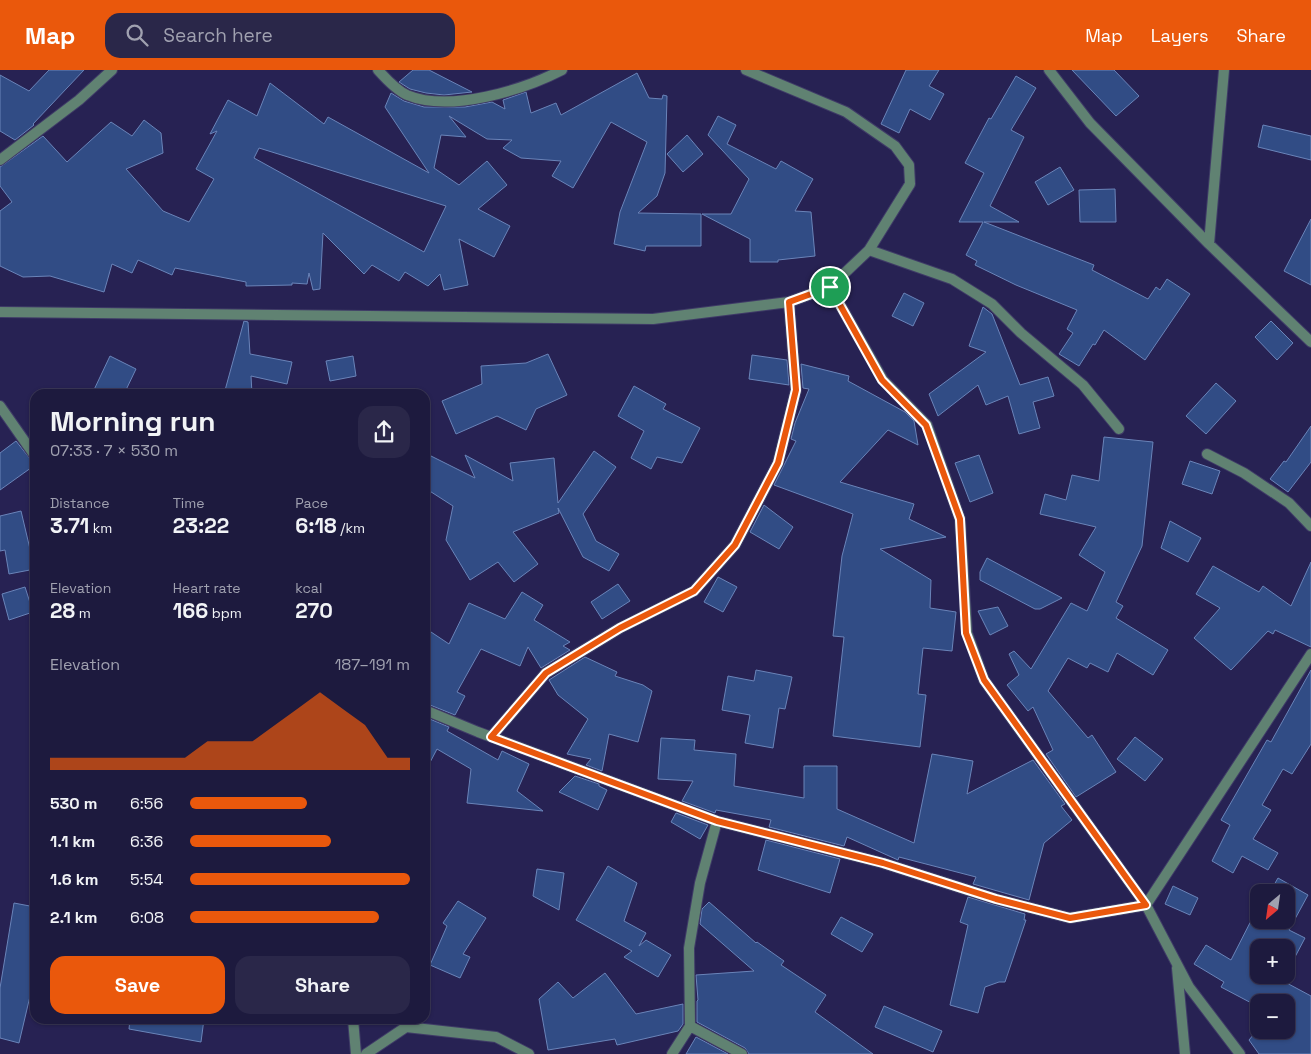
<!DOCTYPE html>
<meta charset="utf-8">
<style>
:root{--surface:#1d1a3e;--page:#2a2749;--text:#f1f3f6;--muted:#a0a1b0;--line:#3b3858;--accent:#ea580c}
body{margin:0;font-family:"Space Grotesk",sans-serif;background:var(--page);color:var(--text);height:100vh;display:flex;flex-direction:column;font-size:19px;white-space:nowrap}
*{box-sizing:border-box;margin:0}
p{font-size:16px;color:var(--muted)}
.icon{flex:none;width:28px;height:28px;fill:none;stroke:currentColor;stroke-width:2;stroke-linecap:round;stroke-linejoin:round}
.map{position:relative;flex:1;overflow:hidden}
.details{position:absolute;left:30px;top:319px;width:400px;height:635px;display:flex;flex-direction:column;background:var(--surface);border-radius:15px;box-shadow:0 1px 4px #0004,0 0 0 1px var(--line)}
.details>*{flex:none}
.needle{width:32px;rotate:209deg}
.fabs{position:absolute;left:1250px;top:814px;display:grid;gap:10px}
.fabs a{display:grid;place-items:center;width:45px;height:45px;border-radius:10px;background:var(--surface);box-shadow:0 1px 4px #0004,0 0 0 1px var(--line);font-size:25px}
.pin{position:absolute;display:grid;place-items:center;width:42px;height:42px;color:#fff;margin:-21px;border:2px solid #fff;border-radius:50%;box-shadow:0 1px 5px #0007}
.round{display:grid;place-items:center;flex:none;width:52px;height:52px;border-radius:15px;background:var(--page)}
.head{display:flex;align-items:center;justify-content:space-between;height:85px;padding:0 20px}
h1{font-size:28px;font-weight:700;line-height:38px}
.figures{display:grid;grid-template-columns:repeat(3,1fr);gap:8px;height:85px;padding:5px 20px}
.figures div{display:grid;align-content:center}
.figures b{font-size:21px;font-weight:700}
.figures small{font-size:14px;font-weight:400}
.figures p{font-size:14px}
.chart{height:140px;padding:10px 20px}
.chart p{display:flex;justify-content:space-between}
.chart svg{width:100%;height:90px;margin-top:5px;fill:var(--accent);opacity:.7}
.action{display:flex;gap:10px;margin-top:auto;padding:10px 20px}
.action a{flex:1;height:58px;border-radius:15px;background:var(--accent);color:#fff;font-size:20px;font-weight:700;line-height:58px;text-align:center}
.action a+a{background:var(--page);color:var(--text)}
ul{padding:0 20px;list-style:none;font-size:16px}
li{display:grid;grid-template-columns:80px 60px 1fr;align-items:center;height:38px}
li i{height:12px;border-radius:6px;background:var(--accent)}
header{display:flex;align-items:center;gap:30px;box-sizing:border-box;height:70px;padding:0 25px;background:var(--accent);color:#fff}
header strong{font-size:24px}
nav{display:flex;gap:28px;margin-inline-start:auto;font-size:18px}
.search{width:350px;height:45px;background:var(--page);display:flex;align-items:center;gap:12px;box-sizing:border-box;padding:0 18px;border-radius:15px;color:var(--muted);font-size:19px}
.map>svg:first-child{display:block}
</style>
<header>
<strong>Map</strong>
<div class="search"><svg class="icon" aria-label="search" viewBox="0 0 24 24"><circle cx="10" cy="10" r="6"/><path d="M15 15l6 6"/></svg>Search here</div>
<nav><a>Map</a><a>Layers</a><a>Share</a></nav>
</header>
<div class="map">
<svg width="1311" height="984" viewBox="0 0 1311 984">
<rect width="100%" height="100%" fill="#272253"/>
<path fill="#314c85" stroke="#6a84b9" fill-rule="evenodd" d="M49 0H84L33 54 34 55 15 70 0 61V5L29 21Z
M413 0H429L472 22 444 25 426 23 410 19 399 12Z
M906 0H939L929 16 944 24 930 50 910 39 899 63 881 54Z
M1072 0H1114L1139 26 1116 46Z
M637 3 649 28 662 29 663 25 667 26 665 103 657 126 638 143 701 144V176H646L645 181 614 174 620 142 647 72 611 52 573 118 552 106 561 91 521 88 503 78 512 70 487 69 449 46 466 67 441 65 434 98 459 115 487 91 507 115 478 139 510 156 494 187 459 169 468 215 444 220 440 204 428 216 405 202 399 211 372 195 364 204 323 163 320 219 313 220 309 203 307 214 292 213V215L246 216V212L175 198 172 205 138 190 132 203 112 194 104 222 50 206 23 207 0 196V141L12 132 0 116V97L43 66 67 92 111 52 132 66 144 50 161 63 163 83 126 99 163 141 189 152 214 109 196 99 217 61 210 64 228 30 257 46 270 13 324 54 328 47 429 103 385 37 391 23 404 31 424 37H465L492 32 505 39 503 30 526 22 531 43 556 33 561 45ZM259 78 446 136 424 182 254 88Z
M1016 6 1036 18 1011 60 1024 67 990 136 1019 152H984L1094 195 1092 200 1148 229 1156 217 1160 220 1167 209 1190 224 1145 290 1104 260 1095 275 1093 274 1079 296 1059 284 1073 263 1067 259 1077 240 1016 215 975 195 977 191 966 185 983 152H959L984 103 965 93 989 48 991 49Z
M718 46 736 55 727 74 776 99 781 91 813 109 795 141 811 142 815 186 778 190V192H750V169L702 144H731L749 109 708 65Z
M1263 55 1311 66V90L1258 77Z
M687 65 703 84 683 102 667 84Z
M1060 97 1074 120 1048 135 1035 112Z
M1115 119 1116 152H1080L1079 120Z
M1311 149V215L1284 201Z
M904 223 924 233 913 256 892 246Z
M983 237 992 244 1020 315 1048 307 1054 326 1033 332 1040 358 1019 364 1008 326 986 335 978 315 938 346 929 324 986 282 969 276Z
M244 251 248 252 250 284 292 292 287 314 251 306 252 324H224Z
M1271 251 1293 273 1277 290 1255 267Z
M548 284 567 325 536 339 526 360 497 346 456 364 442 331 482 314 481 296 526 293Z
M752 285 787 290 789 315 749 309Z
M110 286 136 299 124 324H92Z
M353 286 356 306 330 311 326 291Z
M801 294 849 306 848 311 905 342 914 351 918 375 888 360 840 412 914 434 909 449 946 467 880 479 931 510 930 538 956 542 952 581 923 578 918 624 926 625 920 677 833 666 844 567 833 566 842 486 853 444 774 415 796 371 791 369 795 353 809 319 803 318Z
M1216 313 1236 331 1206 364 1186 346Z
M634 316 666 334 663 339 700 358 682 393 657 387 651 399 631 388 644 361 618 346Z
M1311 356V392L1288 422 1270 409 1284 391 1286 392Z
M1104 367 1153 372 1142 476 1116 532 1123 536 1116 548 1168 580 1153 605 1117 583 1108 602 1090 593 1087 598 1068 588 1048 621 1088 668 1092 665 1116 702 1076 727 1046 684 1053 680 1033 637 1028 641 1007 615 1019 605 1009 584 1014 581 1031 599 1071 533 1087 541 1105 502 1079 485 1096 457 1040 444 1045 424 1066 430 1072 405 1099 411Z
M16 371 35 395 0 420V383Z
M594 381 616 397 583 444 596 471 619 484 609 501 583 487 558 438 559 443 513 462 538 494 514 512 498 492 470 510 446 470 453 436 425 418V383L475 408 465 385 513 411 510 393 554 388 558 433Z
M979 385 993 423 970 432 955 393Z
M1190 391 1220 401 1212 424 1182 414Z
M764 435 793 457 779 479 750 462Z
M21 441 30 479 35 478V499L9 504 5 480 0 481V446Z
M1170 451 1201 468 1188 492 1161 478Z
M987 488 1062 528 1040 539H1035L980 510V502Z
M1311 492V577L1275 560 1273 564 1268 561 1231 600 1194 568 1220 538 1196 524 1213 496 1259 522 1263 516 1291 536Z
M718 507 737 517 723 542 704 532Z
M618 514 630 531 602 549 591 532Z
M25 517 33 542 9 550 2 524Z
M522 522 543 535 534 550 570 572 563 576 570 580 541 598 528 577 520 596 481 579 457 622 465 626 455 645 425 633V558L449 574 469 533 505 549Z
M998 537 1008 556 990 565 978 541Z
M585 587 617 602 615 606 643 615 652 621 638 672 609 664 602 701 586 695 591 689 567 684 588 649 558 625 549 610Z
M756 600 792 607 785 639 779 638 773 678 745 673 750 645 722 640 728 606 754 611Z
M1311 600V674L1292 704 1283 699 1262 735 1271 740 1253 769 1278 783 1268 800 1242 786 1233 803 1212 791 1230 755 1221 750 1267 670 1271 672Z
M425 647 449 657 447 661 498 690 502 681 529 694 517 721 543 741 467 733 471 699 437 679 425 702Z
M1135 667 1163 689 1145 711 1117 689Z
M661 668 695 670 694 680 736 684 734 716 804 728V696H837V739L914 773 932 684 973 691 967 724 1033 690 1065 734 1061 736 1072 750 1044 773 1029 830 973 814 976 807 899 787 898 790 847 767 844 776 769 757 771 750 716 740 715 743 682 731 693 711 658 709Z
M575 706 599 714V716L607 720 598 740 559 722Z
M676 743 708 755 700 769 671 752Z
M766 770 840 789 830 823 758 800Z
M608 796 637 813 624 851 646 863 639 876 646 870 671 885 658 907 624 887 632 881 576 850Z
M537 799 564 803 559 840 533 826Z
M1278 808 1308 825 1289 860 1305 868 1286 904V878H1259V905H1286L1283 911 1311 926V984H1259L1249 970 1259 958V960H1286V932H1259V937L1221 917 1224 912 1194 894 1206 875 1231 890 1255 843 1257 844 1259 842V850H1286V822H1270Z
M1173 816 1198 828 1190 845 1165 834Z
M968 827 1025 844 1024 850H1026L1005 912H999L985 917 978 943 950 935 968 855 960 852Z
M458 831 486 848 463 884 470 887 460 908 430 895 447 856 443 853Z
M709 832 756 873 757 872 784 891 781 895 826 925 815 942 873 984H749L745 978 697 952V931L698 930 696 905 754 901 700 854 702 839Z
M14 833 35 837V896L31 922 19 973 0 968V918Z
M841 847 873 864 862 882 831 864Z
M605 903 636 944 683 934V954L678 961 617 975 615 969 548 980 539 929 558 912 573 928Z
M884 936 942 961 933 982 875 957Z
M130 949H204L201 972 129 959Z
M696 967 728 984H686Z"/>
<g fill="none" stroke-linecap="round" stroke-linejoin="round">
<g stroke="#3f3b67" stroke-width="12">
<path id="minor" d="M378 0C386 9 396 20 407 25 450 43 523 20 562 0
M1049 0 1090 53 1209 174 1311 272
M0 90 79 30 112 0
M1209 174 1224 0
M869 180 952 209 992 234 1021 263 1083 315 1119 359
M830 217 883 310 927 355 960 449 967 563 984 610 1146 835 1189 917 1240 984
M0 242 653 249 789 232 830 217 869 180 910 114 909 95 895 76 846 42 746 0
M0 336 35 386
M1207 384 1244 403 1289 433 1311 456
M425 640 478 662 717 751 883 793 996 829 1070 848 1146 835 1311 584
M491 667 546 603 620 558 694 521 735 475 778 393 796 320 789 232
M1177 898 1185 984
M353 949 356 984
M690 956 742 984
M366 984 406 957 496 967 529 984
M672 984 690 956 689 878 700 813 717 751"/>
</g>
<use href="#minor" stroke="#608272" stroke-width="10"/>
</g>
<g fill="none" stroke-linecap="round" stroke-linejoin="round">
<g stroke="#fff" stroke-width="10">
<path id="route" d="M830 217 882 310 926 355 960 449 966 563 984 610 1146 835 1070 848 996 829 883 793 717 751 491 667 546 603 620 558 694 521 735 475 778 393 796 320 789 232Z"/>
</g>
<use href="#route" stroke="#ea580c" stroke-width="6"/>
</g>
</svg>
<div class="fabs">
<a><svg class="needle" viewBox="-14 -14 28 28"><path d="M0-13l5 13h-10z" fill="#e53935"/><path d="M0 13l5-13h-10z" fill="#a0a1b0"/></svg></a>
<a>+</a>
<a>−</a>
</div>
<div class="pin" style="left:830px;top:217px;background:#1e9e55"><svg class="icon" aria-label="arrive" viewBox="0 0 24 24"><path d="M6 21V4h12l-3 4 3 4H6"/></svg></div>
<section class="details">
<div class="head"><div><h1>Morning run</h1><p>07:33 · 7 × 530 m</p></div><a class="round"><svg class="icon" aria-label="share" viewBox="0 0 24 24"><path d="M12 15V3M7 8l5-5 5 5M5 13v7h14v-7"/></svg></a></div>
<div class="figures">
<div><p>Distance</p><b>3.71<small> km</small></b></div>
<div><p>Time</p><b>23:22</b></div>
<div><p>Pace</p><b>6:18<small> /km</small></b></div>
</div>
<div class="figures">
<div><p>Elevation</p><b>28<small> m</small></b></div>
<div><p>Heart rate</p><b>166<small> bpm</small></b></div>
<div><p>kcal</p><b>270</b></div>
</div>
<div class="chart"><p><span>Elevation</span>187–191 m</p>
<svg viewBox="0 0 160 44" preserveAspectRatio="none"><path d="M0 44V38L10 38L20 38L30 38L40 38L50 38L60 38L70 30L80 30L90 30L100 22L110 14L120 6L130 14L140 22L150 38L160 38V44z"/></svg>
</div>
<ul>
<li><b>530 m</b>6:56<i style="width:53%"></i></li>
<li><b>1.1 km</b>6:36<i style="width:64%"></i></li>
<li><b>1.6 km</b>5:54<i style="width:100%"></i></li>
<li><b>2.1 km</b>6:08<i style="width:86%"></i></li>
</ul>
<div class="action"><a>Save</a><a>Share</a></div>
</section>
</div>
